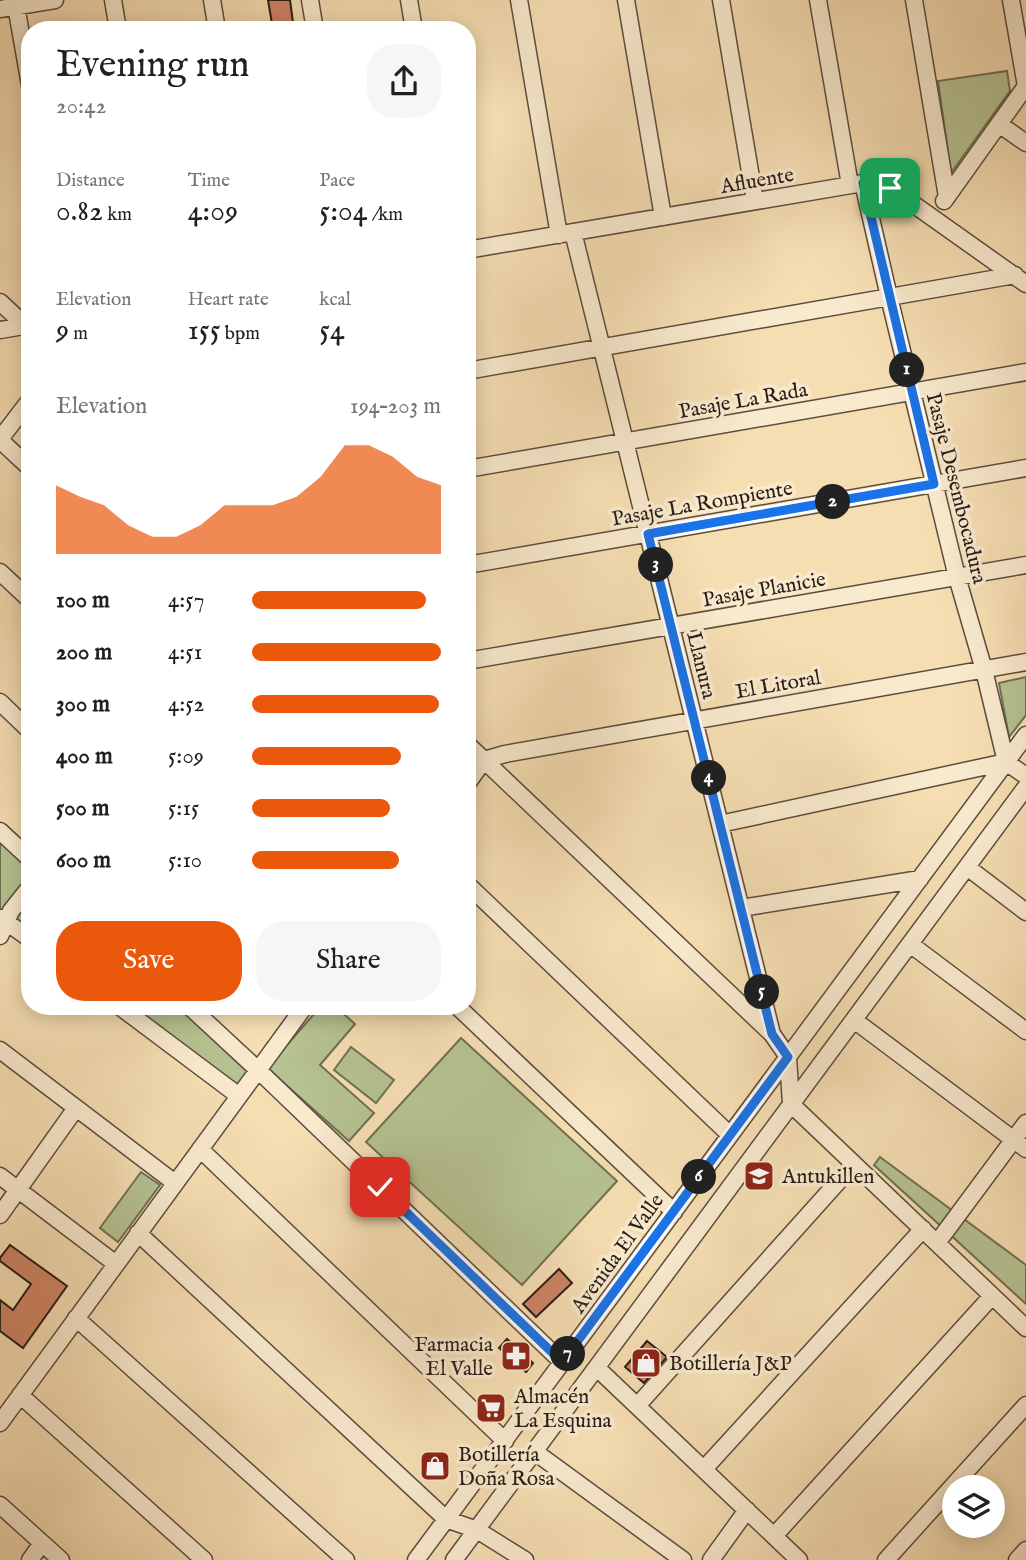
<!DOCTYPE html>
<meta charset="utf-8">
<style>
:root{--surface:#fff;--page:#f6f6f6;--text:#202124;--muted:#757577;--accent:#ea580c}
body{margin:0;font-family:"IM FELL English",serif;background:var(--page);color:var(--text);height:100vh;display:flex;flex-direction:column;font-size:26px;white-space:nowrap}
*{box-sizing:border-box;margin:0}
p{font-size:23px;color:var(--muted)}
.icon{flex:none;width:38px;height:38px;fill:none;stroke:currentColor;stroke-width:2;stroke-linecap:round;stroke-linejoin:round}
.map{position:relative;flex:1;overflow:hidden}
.panel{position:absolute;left:21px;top:21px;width:455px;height:994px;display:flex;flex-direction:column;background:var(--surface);border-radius:28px;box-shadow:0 4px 18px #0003}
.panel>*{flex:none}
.controls{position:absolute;left:942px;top:1475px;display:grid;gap:14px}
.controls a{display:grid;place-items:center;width:63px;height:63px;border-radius:50%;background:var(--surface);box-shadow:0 4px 18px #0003;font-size:35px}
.pin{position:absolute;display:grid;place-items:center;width:60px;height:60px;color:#fff;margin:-30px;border-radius:14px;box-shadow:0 4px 10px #0006}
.km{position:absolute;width:35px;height:35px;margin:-18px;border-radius:50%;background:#222;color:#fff;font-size:19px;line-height:35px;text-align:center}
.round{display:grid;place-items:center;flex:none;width:74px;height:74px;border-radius:28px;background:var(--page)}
.head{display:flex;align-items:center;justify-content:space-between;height:119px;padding:0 35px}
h1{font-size:38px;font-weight:600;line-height:52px}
.figures{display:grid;grid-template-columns:repeat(3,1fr);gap:10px;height:119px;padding:7px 35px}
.figures div{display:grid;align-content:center}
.figures b{font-size:30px;font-weight:600}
.figures small{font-size:19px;font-weight:400}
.figures p{font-size:19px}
.chart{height:196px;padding:14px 35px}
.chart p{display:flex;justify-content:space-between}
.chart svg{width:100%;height:126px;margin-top:7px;fill:var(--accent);opacity:.7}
.action{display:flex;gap:14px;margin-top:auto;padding:14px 35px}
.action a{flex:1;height:80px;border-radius:28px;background:var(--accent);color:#fff;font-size:28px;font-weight:600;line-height:80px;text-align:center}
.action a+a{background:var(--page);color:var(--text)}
ul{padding:0 35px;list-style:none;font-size:23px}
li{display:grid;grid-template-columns:112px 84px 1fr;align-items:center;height:52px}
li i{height:18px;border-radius:9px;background:var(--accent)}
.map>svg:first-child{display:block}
</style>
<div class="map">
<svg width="1026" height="1560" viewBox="0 0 1026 1560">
<rect width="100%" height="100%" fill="#f6deb3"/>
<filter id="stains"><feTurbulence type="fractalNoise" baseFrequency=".00286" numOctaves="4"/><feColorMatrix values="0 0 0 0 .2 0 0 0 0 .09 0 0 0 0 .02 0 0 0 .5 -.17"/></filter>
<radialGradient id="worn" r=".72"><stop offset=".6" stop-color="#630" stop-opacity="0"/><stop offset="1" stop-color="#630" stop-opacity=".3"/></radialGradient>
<path fill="#b6c291" stroke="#706f54" stroke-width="2" d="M1007 71 1010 91 951 173 938 81Z
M1026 677V715L1009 737 999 683Z
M0 840 30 867V934L0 911Z
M129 1006H181L249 1070 238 1085Z
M321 1006H335L355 1024 320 1065 374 1113 349 1141 267 1068Z
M461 1038 617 1181 522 1285 366 1142Z
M351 1047 394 1080 376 1103 334 1070Z
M880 1157 1026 1265V1304L874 1165Z
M141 1172 160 1185 118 1242 100 1228Z"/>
<path fill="#ce8465" stroke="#291c17" stroke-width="2" d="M268 0H290L294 30H273Z
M10 1245 67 1286 23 1348 0 1331V1300L13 1310 31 1284 0 1261V1258Z
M559 1269 572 1283 536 1317 523 1304Z
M507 1339 533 1363 526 1372 499 1348Z
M647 1341 667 1357 644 1383 625 1367Z
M491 1396 503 1406 494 1416 483 1406Z
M436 1455 446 1464 435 1476 425 1467Z"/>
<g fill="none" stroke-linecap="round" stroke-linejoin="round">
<g stroke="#5c4c3e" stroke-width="19">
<path id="minor" d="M15 0 30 85
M113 0 118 30
M212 0 217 30
M310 0 315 30
M409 0 414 30
M519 0 559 235
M626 0 663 217
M721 0 755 201
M818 0 850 185
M914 0 947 197
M1011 0 1026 86
M0 9 55 0
M999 124 1026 143
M863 183 889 297 957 577 984 670 1006 762
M944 201 1026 86
M573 232 772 1034 788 1057 791 1104 1026 1328
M467 250 863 183C877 183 887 187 899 194L1026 284
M0 302 30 330
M0 330 30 325
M467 371 1015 275
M0 439 30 400
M0 440 30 468
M467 469 1026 372
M467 565 1026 468
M0 572 30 600
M467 661 1026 565
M0 702 30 731
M467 744 772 1034
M1006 762 1026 776
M467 784 484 760 505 754 1026 662
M720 824 1006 762
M0 831 30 859
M967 867 1026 912
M467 884 730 1135
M741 908 920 879
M1 918 30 939
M0 936 11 911 30 887
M910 944 1026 1031
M119 1006 239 1096
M189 1006 258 1070 562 1362
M457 1006 674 1212
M854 1020 1026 1149
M0 1050 175 1183
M200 1149 505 1441
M0 1176 116 1264
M0 1215 76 1108
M138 1233 446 1519 477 1530 525 1560
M937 1243 1026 1123
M76 1318 346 1560
M597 1368 799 1560
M20 1395 204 1560
M637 1406 854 1164
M0 1423 305 1006
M535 1452 683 1560
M704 1469 923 1229
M0 1505 61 1560
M774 1536 992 1296
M30 1560 42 1543
M416 1560 1026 735
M454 1560 1026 787
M711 1560 747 1510
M886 1560 1026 1405
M1017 1560 1026 1550"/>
</g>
<use href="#minor" stroke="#f9eace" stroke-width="16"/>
</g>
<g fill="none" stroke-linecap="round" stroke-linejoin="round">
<g stroke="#fff" stroke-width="14">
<path id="route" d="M380 1187 562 1362 788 1057 772 1034 648 534 934 484 863 183 880 185 890 188"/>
</g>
<use href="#route" stroke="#1a73e8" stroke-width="9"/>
</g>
<defs>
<g id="school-square" transform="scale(1.575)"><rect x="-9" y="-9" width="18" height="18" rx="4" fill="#8f2418" stroke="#f9eace"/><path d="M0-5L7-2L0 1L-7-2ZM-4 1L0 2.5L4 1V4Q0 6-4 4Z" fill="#fff"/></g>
<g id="pharmacy-square" transform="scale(1.575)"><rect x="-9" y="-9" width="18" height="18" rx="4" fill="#8f2418" stroke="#f9eace"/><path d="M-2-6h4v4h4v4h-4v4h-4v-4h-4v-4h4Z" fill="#fff"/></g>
<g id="shop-square" transform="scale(1.575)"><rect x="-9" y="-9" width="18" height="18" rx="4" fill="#8f2418" stroke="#f9eace"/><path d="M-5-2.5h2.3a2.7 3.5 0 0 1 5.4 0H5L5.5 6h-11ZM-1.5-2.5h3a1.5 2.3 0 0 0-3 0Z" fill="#fff"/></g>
<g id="supermarket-square" transform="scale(1.575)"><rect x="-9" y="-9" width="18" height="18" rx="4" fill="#8f2418" stroke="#f9eace"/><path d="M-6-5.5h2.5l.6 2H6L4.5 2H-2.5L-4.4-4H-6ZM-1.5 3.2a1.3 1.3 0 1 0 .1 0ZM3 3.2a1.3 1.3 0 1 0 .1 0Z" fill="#fff"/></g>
</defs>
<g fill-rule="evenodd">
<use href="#school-square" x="759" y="1176"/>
<use href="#pharmacy-square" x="516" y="1356"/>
<use href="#shop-square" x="646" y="1363"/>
<use href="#supermarket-square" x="491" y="1408"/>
<use href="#shop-square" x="435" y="1466"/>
</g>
<g text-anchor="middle" stroke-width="7" stroke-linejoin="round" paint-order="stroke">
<g font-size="21" fill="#291c17" stroke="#f9eace">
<text transform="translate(757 180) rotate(-10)" y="7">Afluente</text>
<text transform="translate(743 400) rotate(-10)" y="7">Pasaje La Rada</text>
<text transform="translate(957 488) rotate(76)" y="7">Pasaje Desembocadura</text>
<text transform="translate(702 503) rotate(-10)" y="7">Pasaje La Rompiente</text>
<text transform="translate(764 589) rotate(-10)" y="7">Pasaje Planicie</text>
<text transform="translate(702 665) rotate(76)" y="7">Llanura</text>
<text transform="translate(778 684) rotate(-10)" y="7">El Litoral</text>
<text transform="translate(617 1253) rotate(-54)" y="7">Avenida El Valle</text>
</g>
<g font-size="21" fill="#291c17" stroke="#f9eace" text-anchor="start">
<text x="782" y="1183">Antukillen</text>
<text x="493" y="1351" text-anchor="end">Farmacia<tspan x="493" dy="24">El Valle</tspan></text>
<text x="669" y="1370">Botillería J&amp;P</text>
<text x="514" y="1403">Almacén<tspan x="514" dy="24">La Esquina</tspan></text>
<text x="458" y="1461">Botillería<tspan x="458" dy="24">Doña Rosa</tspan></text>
</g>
</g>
<rect width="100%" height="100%" filter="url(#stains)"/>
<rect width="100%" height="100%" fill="url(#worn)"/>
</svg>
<div class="controls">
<a><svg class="icon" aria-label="layers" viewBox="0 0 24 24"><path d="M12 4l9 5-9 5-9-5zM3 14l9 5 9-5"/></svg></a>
</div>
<div class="pin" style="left:890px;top:188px;background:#1e9e55"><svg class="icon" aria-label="arrive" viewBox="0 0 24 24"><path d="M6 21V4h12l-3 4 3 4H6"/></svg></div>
<div class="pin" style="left:380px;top:1187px;background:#d93025"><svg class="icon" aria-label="check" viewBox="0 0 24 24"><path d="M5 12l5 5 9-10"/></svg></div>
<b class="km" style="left:907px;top:370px">1</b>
<b class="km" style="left:833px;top:502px">2</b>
<b class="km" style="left:656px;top:565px">3</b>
<b class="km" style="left:709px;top:778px">4</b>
<b class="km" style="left:762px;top:992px">5</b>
<b class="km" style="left:699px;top:1177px">6</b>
<b class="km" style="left:568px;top:1354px">7</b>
<section class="panel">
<div class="head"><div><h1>Evening run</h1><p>20:42</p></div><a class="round"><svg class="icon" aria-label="share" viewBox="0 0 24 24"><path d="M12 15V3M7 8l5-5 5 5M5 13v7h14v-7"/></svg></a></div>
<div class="figures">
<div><p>Distance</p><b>0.82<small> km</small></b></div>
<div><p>Time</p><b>4:09</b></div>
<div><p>Pace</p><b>5:04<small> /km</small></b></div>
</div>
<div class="figures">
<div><p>Elevation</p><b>9<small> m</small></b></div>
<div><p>Heart rate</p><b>155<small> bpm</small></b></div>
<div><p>kcal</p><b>54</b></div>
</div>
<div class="chart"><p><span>Elevation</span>194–203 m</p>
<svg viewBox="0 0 160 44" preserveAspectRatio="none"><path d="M0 44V20L10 24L20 27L30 34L40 38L50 38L60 34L70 27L80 27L90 27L100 24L110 17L120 6L130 6L140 10L150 17L160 20V44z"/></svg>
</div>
<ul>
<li><b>100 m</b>4:57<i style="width:92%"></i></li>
<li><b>200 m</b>4:51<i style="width:100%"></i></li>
<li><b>300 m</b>4:52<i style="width:99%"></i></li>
<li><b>400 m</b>5:09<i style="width:79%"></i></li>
<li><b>500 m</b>5:15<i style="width:73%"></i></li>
<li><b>600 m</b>5:10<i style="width:78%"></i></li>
</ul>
<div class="action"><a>Save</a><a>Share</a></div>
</section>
</div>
